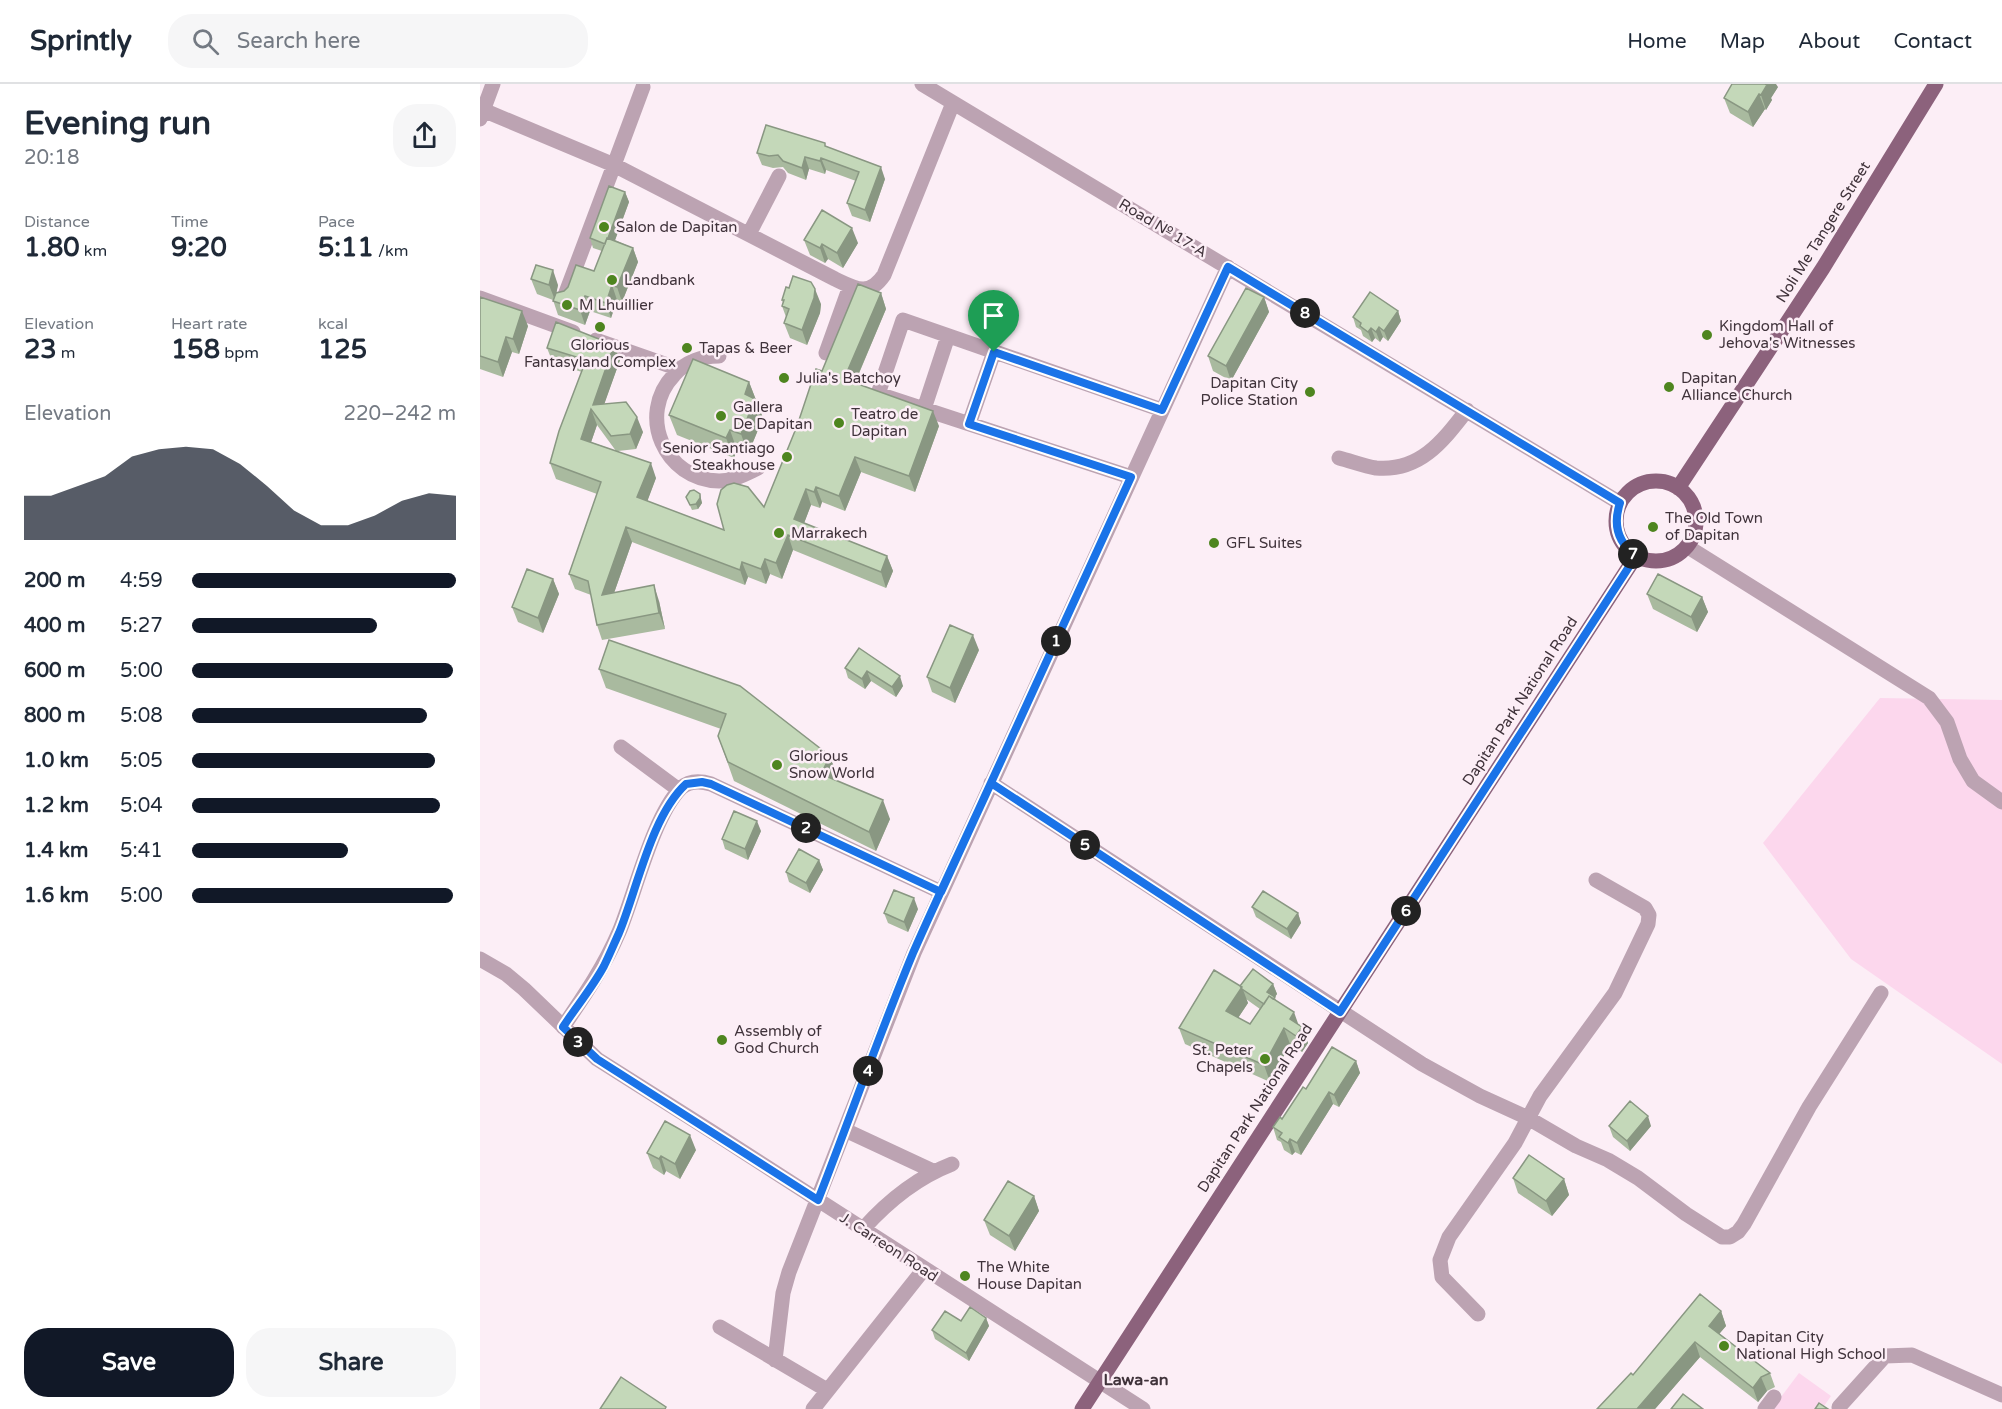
<!DOCTYPE html>
<meta charset="utf-8">
<style>
:root{--surface:#fff;--page:#f6f6f7;--text:#1f2937;--muted:#747a83;--line:#e0e1e3;--accent:#111827}
body{margin:0;font-family:"Varela Round",sans-serif;background:var(--page);color:var(--text);height:100vh;display:flex;flex-direction:column;font-size:22px;white-space:nowrap}
*{box-sizing:border-box;margin:0}
p{font-size:20px;color:var(--muted)}
.icon{flex:none;width:33px;height:33px;fill:none;stroke:currentColor;stroke-width:2;stroke-linecap:round;stroke-linejoin:round}
.map{position:relative;flex:1;overflow:hidden}
.side{display:flex;flex-direction:column;background:var(--surface);width:480px}
.side>*{flex:none}
.pin{position:absolute;display:grid;place-items:center;width:51px;height:51px;color:#fff;margin:-62px -26px;border-radius:50% 50% 50% 0;rotate:-45deg;box-shadow:0 0 6px #0007}
.pin .icon{rotate:45deg}
.km{position:absolute;width:30px;height:30px;margin:-15px;border-radius:50%;background:#222;color:#fff;font-size:16px;line-height:30px;text-align:center}
.round{display:grid;place-items:center;flex:none;width:63px;height:63px;border-radius:24px;background:var(--page)}
.head{display:flex;align-items:center;justify-content:space-between;height:102px;padding:0 24px}
h1{font-size:33px;font-weight:700;line-height:45px}
.metrics{display:grid;grid-template-columns:repeat(3,1fr);gap:9px;height:102px;padding:6px 24px}
.metrics div{display:grid;align-content:center}
.metrics b{font-size:26px;font-weight:700}
.metrics small{font-size:16px;font-weight:400}
.metrics p{font-size:16px}
.chart{height:168px;padding:12px 24px}
.chart p{display:flex;justify-content:space-between}
.chart svg{width:100%;height:108px;margin-top:6px;fill:var(--accent);opacity:.7}
.button{display:flex;gap:12px;margin-top:auto;padding:12px 24px}
.button a{flex:1;height:69px;border-radius:24px;background:var(--accent);color:#fff;font-size:24px;font-weight:700;line-height:69px;text-align:center}
.button a+a{background:var(--page);color:var(--text)}
ul{padding:0 24px;list-style:none;font-size:20px}
li{display:grid;grid-template-columns:96px 72px 1fr;align-items:center;height:45px}
li i{height:15px;border-radius:8px;background:var(--accent)}
header{display:flex;align-items:center;gap:36px;box-sizing:border-box;height:84px;padding:0 30px;background:var(--surface);border-bottom:2px solid var(--line)}
header strong{font-size:28px}
nav{display:flex;gap:33px;margin-inline-start:auto;font-size:21px}
.search{width:420px;height:54px;background:var(--page);display:flex;align-items:center;gap:15px;box-sizing:border-box;padding:0 21px;border-radius:24px;color:var(--muted);font-size:22px}
main{display:flex;flex:1;min-height:0}
.map>svg:first-child{display:block}
</style>
<header>
<strong>Sprintly</strong>
<div class="search"><svg class="icon" aria-label="search" viewBox="0 0 24 24"><circle cx="10" cy="10" r="6"/><path d="M15 15l6 6"/></svg>Search here</div>
<nav><a>Home</a><a>Map</a><a>About</a><a>Contact</a></nav>
</header>
<main>
<section class="side">
<div class="head"><div><h1>Evening run</h1><p>20:18</p></div><a class="round"><svg class="icon" aria-label="share" viewBox="0 0 24 24"><path d="M12 15V3M7 8l5-5 5 5M5 13v7h14v-7"/></svg></a></div>
<div class="metrics">
<div><p>Distance</p><b>1.80<small> km</small></b></div>
<div><p>Time</p><b>9:20</b></div>
<div><p>Pace</p><b>5:11<small> /km</small></b></div>
</div>
<div class="metrics">
<div><p>Elevation</p><b>23<small> m</small></b></div>
<div><p>Heart rate</p><b>158<small> bpm</small></b></div>
<div><p>kcal</p><b>125</b></div>
</div>
<div class="chart"><p><span>Elevation</span>220–242 m</p>
<svg viewBox="0 0 160 44" preserveAspectRatio="none"><path d="M0 44V26L10 26L20 22L30 18L40 10L50 7L60 6L70 7L80 13L90 22L100 32L110 38L120 38L130 34L140 28L150 25L160 26V44z"/></svg>
</div>
<ul>
<li><b>200 m</b>4:59<i style="width:100%"></i></li>
<li><b>400 m</b>5:27<i style="width:70%"></i></li>
<li><b>600 m</b>5:00<i style="width:99%"></i></li>
<li><b>800 m</b>5:08<i style="width:89%"></i></li>
<li><b>1.0 km</b>5:05<i style="width:92%"></i></li>
<li><b>1.2 km</b>5:04<i style="width:94%"></i></li>
<li><b>1.4 km</b>5:41<i style="width:59%"></i></li>
<li><b>1.6 km</b>5:00<i style="width:99%"></i></li>
</ul>
<div class="button"><a>Save</a><a>Share</a></div>
</section>
<div class="map">
<svg width="1522" height="1325" viewBox="0 0 1522 1325">
<rect width="100%" height="100%" fill="#fceef6"/>
<path fill="#fcd7ed" d="M1400 614 1522 616V980L1371 875 1283 759Z
M1319 1289 1351 1312 1342 1325H1292Z"/>
<g fill="none" stroke-linecap="round" stroke-linejoin="round">
<path stroke="#bca3b2" stroke-width="15" d="M442 0 1140 419
M163 3 134 81 355 195C376 205 389 213 404 191L473 19
M3 26 134 81 84 214
M0 35 13 0
M269 150 299 92
M0 214 93 248
M116 256 199 285
M346 269 370 202
M239 272C222 272 205 278 194 291 156 331 185 396 239 397 253 397 265 390 278 384
M444 325 468 252
M489 340 514 268
M859 374C871 377 884 382 896 384 940 388 963 357 987 326
M651 393 398 310 423 236 682 326
M1208 463 1449 614 1467 638 1480 675 1493 697 1522 718
M141 663 199 706
M511 699 942 980 1000 1012 1048 1034 1096 1062 1128 1076 1158 1094 1206 1130 1242 1153H1250L1258 1148 1264 1140 1329 1023 1401 909
M0 875 26 890 44 905 117 975 231 1047 663 1325
M83 943C104 912 124 883 139 848 155 810 173 732 201 704 210 696 221 697 231 700L461 808
M365 1046 453 1087
M383 1145C408 1117 436 1094 472 1080
M998 1230 962 1193 960 1176 969 1153 1035 1059 1060 1012 1135 909 1168 840 1169 831 1165 824 1116 796
M240 1243 347 1306
M295 1276 303 1209 309 1188 434 869 748 183
M1359 1323 1405 1272 1432 1271 1522 1311
M333 1325 444 1185
M1285 1325 1294 1313"/>
<path stroke="#8c627c" stroke-width="15" d="M1136 437a40 40 0 1 1 80 0a40 40 0 1 1-80 0Z
M1198 404 1343 184 1456 0
M602 1325 1156 472"/>
</g>
<path fill="#a9ba9f" fill-rule="evenodd" d="M1298 3 1291 14 1292 16 1286 26 1285 25 1273 43 1250 29 1244 14Z
M347 63 405 95 390 138 372 132 367 119 376 97 346 86 345 90 329 85 326 96 308 89 303 83 293 84 282 81 277 69Z
M145 108 149 118 135 156 153 164 158 178 142 218 137 216 131 234 110 227 105 241 78 231 73 216 57 210 51 195 78 201 76 209 84 207 114 187 122 167 113 164 110 154Z
M324 156 378 159 363 184 348 175 345 179 330 171Z
M401 209 406 225 375 299 459 342 435 408 381 388 365 427 342 418 340 424 331 421 324 439 407 472 413 487 406 504 313 466 302 495 290 490 286 500 268 493 265 501 152 458 134 509 179 517 185 545 122 556 117 541 111 511 95 505 89 490 117 410 76 395 70 379 102 288 73 279 67 264 134 261 140 276 124 320 163 348 156 365 138 367 176 394 167 417 244 446 284 423 342 287ZM117 341 136 367 111 358Z
M0 213 48 242 39 270 32 268 23 293 0 285Z
M784 213 789 228 751 297 733 287 728 272Z
M302 216 341 220 340 229 327 261 310 254 304 239 306 233 302 222 303 219Z
M918 227 921 237 908 257 903 253 900 258 895 254 892 258 883 252 881 246 876 243 873 233Z
M269 298 283 334 268 370 257 366 254 374 197 351 189 331Z
M206 413 221 416 222 419 218 425 212 426Z
M73 495 79 510 63 549 38 538 32 523Z
M1167 510 1222 513 1228 528 1217 548 1173 525Z
M129 556 357 691 355 696 410 735 396 767 254 697 238 652 241 645 126 604 119 585Z
M379 564 423 602 416 613 391 597 385 605 368 594 365 584Z
M499 566 475 619 452 608 447 593Z
M281 747 268 776 245 765 242 755Z
M339 776 343 786 330 809 309 798 306 788Z
M772 823 818 829 821 839 811 855 776 833Z
M438 825 428 848 408 839 404 829Z
M793 900 797 910 795 913 796 917 818 940 822 943 828 959 822 968 810 960 790 998 705 960 699 944 760 902ZM766 915 780 925 770 940 758 934 768 919Z
M876 977 880 989 859 1023 853 1020 821 1071 815 1068 812 1071 804 1066 801 1058 797 1056 793 1043 802 1035 826 1005Z
M1129 1042H1171L1150 1067 1133 1053Z
M216 1066 200 1095 186 1087 184 1091 173 1084 167 1069Z
M1033 1094 1084 1095 1089 1111 1072 1132 1038 1109Z
M554 1112 559 1127 535 1167 510 1151 504 1136Z
M1241 1227 1246 1242 1239 1250 1290 1289 1295 1303 1287 1307 1278 1318 1220 1273 1175 1325 1153 1291Z
M506 1234 509 1242 489 1277 455 1255 452 1246 481 1237Z"/>
<path fill="#899782" d="M1285 0H1296L1298 3 1291 14 1292 16 1286 26 1281 11Z
M1279 10 1285 25 1273 43 1268 28Z
M325 73 329 85 326 96 322 84Z
M341 74 346 86 345 90 340 77Z
M401 83 405 95 390 138 385 126Z
M145 108 149 118 130 170 126 160Z
M372 144 378 159 363 184 357 169Z
M342 160 348 175 345 179 340 164Z
M153 164 158 178 142 218 137 203Z
M73 186 78 201 75 216 69 201Z
M132 201 137 216 131 234 126 219Z
M335 205 341 220 340 229 327 261 322 246Z
M401 209 406 225 370 310 364 295Z
M105 212 110 227 105 241 100 226Z
M784 213 789 228 751 297 746 282Z
M42 227 48 242 39 270 33 255Z
M918 227 921 237 908 257 904 247Z
M899 243 903 253 900 258 896 248Z
M891 244 895 254 892 258 888 248Z
M26 253 32 268 23 293 18 278Z
M134 261 140 276 119 335 113 321Z
M269 298 283 334 268 370 261 350 265 310Z
M111 325 117 341 107 370 101 355Z
M453 327 459 342 435 408 429 392Z
M157 333 163 348 156 365 150 350Z
M250 346 257 366 254 374 246 354Z
M375 373 381 388 365 427 359 412Z
M171 379 176 394 163 429 157 413Z
M336 403 342 418 340 424 334 408Z
M326 405 331 421 320 450 314 435Z
M220 410 222 419 218 425 216 420Z
M146 443 152 458 128 526 122 511Z
M308 451 313 466 302 495 296 479Z
M407 472 413 487 406 504 401 488Z
M285 475 290 490 286 500 281 485Z
M262 478 268 493 265 501 260 486Z
M73 495 79 510 63 549 58 534Z
M174 501 179 517 185 545 179 529Z
M1222 513 1228 528 1217 548 1211 533Z
M493 551 499 566 475 619 470 604Z
M387 587 391 597 385 605 382 595Z
M420 592 423 602 416 613 412 603Z
M350 672 357 691 348 709 341 690Z
M403 716 410 735 396 767 389 748Z
M277 737 281 747 268 776 265 765Z
M339 776 343 786 330 809 326 799Z
M434 814 438 825 428 848 424 838Z
M818 829 821 839 811 855 807 845Z
M793 900 797 910 791 918 787 908Z
M762 903 768 919 752 943 746 927Z
M814 928 820 945 810 935Z
M822 943 828 959 822 968 816 952Z
M804 944 810 960 790 998 784 981Z
M876 977 880 989 859 1023 854 1011Z
M849 1008 853 1020 821 1071 817 1059Z
M1168 1032 1171 1042 1150 1067 1147 1057Z
M210 1051 216 1066 200 1095 195 1080Z
M810 1055 815 1068 812 1071 808 1059Z
M181 1072 186 1087 184 1091 179 1075Z
M1084 1095 1089 1111 1072 1132 1066 1117Z
M554 1112 559 1127 535 1167 529 1152Z
M1241 1227 1246 1242 1234 1256 1229 1242Z
M506 1234 509 1242 489 1277 486 1269Z
M1215 1258 1220 1273 1175 1325H1157Z
M1281 1293 1287 1307 1278 1318 1273 1304Z"/>
<path fill="#c4d8b9" stroke="#899782" stroke-width="1.5" d="M1252 0H1285L1287 1 1281 11 1279 10 1268 28 1244 14Z
M286 41 345 59V62L401 83 385 126 367 119 379 88 341 74 340 77 325 73 322 84 303 77 298 71 289 72 277 69Z
M129 102 145 108 128 154H127L125 160 110 154Z
M342 126 372 144 357 169 342 160 340 164 324 156Z
M127 154 153 164 137 203 132 201 126 219 105 212 100 226 73 217 76 209 84 207 88 203 96 181 114 187Z
M56 181 73 186 69 201 51 195Z
M313 192 331 198 335 205 334 214 322 246 304 239 309 225 302 222 304 216H302L306 203 309 204Z
M378 200 401 209 364 295 453 327 429 392 375 373 359 412 336 403 334 408 326 405 314 435 407 472 401 488 308 451 296 479 285 475 281 485 262 478 260 486 146 443 122 511 174 501 179 529 117 541 108 497 89 490 121 398 70 379 79 347 106 276 67 264 76 238 134 261 113 321 146 318 157 333 150 350 131 352 111 325 101 355 171 379 157 413 244 446 237 420 241 406 247 401 254 399 268 403 284 423 317 342 336 285 342 287Z
M766 204 784 213 746 282 728 272Z
M890 208 918 227 904 247 899 243 896 248 891 244 888 248 880 242 881 239 873 233Z
M0 213 42 227 33 255 26 253 18 278 0 272Z
M213 275 269 298 265 310 275 315 261 350 250 346 246 354 189 331Z
M214 406 220 410V414L216 420 210 421 206 413 210 407Z
M47 485 73 495 58 534 32 523Z
M1178 490 1222 513 1211 533 1167 510Z
M470 541 493 551 470 604 447 593Z
M129 556 260 602 350 672 341 690 403 716 389 748 248 678 238 652 246 630 119 585Z
M379 564 420 592 412 603 387 587 382 595 365 584Z
M254 727 277 737 265 765 242 755Z
M319 765 339 776 326 799 306 788Z
M414 806 434 814 424 838 404 829Z
M783 807 818 829 807 845 772 823Z
M773 885 793 900 787 908 795 913 793 915 789 912 784 920 762 905 760 902Z
M734 886 762 903 746 927 770 940 789 912 814 928 810 935 822 943 816 952 804 944 784 981 699 944Z
M852 963 876 977 854 1011 849 1008 817 1059 810 1055 808 1059 799 1053 802 1049 793 1043 800 1033 802 1035 823 1003 826 1005Z
M1150 1017 1168 1032 1147 1057 1129 1042Z
M185 1037 210 1051 195 1080 181 1072 179 1075 167 1069Z
M1049 1071 1084 1095 1066 1117 1033 1094Z
M528 1097 554 1112 529 1152 504 1136Z
M1220 1210 1241 1227 1229 1242 1290 1289 1281 1293 1273 1304 1215 1258 1157 1325H1117L1151 1289 1153 1291Z
M490 1223 506 1234 486 1269 452 1246 465 1227 481 1237Z
M141 1293 186 1323 185 1325H120Z
M1203 1310 1223 1325H1191Z
M1339 1319 1348 1325H1335Z"/>
<g fill="none" stroke-linecap="round" stroke-linejoin="round">
<g stroke="#fff" stroke-width="12">
<path id="route" d="M514 268 489 340 651 393 461 808 231 700 222 698 206 700C171 732 157 806 139 849 134 860 129 872 124 882 112 904 96 923 83 943L117 975 338 1116C370 1034 399 951 433 869 458 812 485 756 511 699L860 928 1156 472C1137 458 1133 440 1140 419L748 183 682 326 514 268"/>
</g>
<use href="#route" stroke="#1a73e8" stroke-width="8"/>
</g>
<g fill="#4e851f" stroke="#fceef6" stroke-width="2">
<circle cx="124" cy="143" r="6"/>
<circle cx="132" cy="196" r="6"/>
<circle cx="87" cy="221" r="6"/>
<circle cx="120" cy="243" r="6"/>
<circle cx="1227" cy="251" r="6"/>
<circle cx="207" cy="264" r="6"/>
<circle cx="304" cy="294" r="6"/>
<circle cx="1189" cy="303" r="6"/>
<circle cx="830" cy="308" r="6"/>
<circle cx="241" cy="332" r="6"/>
<circle cx="359" cy="339" r="6"/>
<circle cx="307" cy="373" r="6"/>
<circle cx="1173" cy="443" r="6"/>
<circle cx="299" cy="449" r="6"/>
<circle cx="734" cy="459" r="6"/>
<circle cx="297" cy="681" r="6"/>
<circle cx="242" cy="956" r="6"/>
<circle cx="785" cy="975" r="6"/>
<circle cx="485" cy="1192" r="6"/>
<circle cx="1244" cy="1262" r="6"/>
</g>
<g text-anchor="middle" stroke-width="5" stroke-linejoin="round" paint-order="stroke">
<g font-size="15" fill="#40333b" stroke="#fceef6" text-anchor="start">
<text x="136" y="148">Salon de Dapitan</text>
<text x="144" y="201">Landbank</text>
<text x="99" y="226">M Lhuillier</text>
<text x="1239" y="247">Kingdom Hall of<tspan x="1239" dy="17">Jehova's Witnesses</tspan></text>
<text x="120" y="266" text-anchor="middle">Glorious<tspan x="120" dy="17">Fantasyland Complex</tspan></text>
<text x="219" y="269">Tapas &amp; Beer</text>
<text x="316" y="299">Julia's Batchoy</text>
<text x="1201" y="299">Dapitan<tspan x="1201" dy="17">Alliance Church</tspan></text>
<text x="818" y="304" text-anchor="end">Dapitan City<tspan x="818" dy="17">Police Station</tspan></text>
<text x="253" y="328">Gallera<tspan x="253" dy="17">De Dapitan</tspan></text>
<text x="371" y="335">Teatro de<tspan x="371" dy="17">Dapitan</tspan></text>
<text x="295" y="369" text-anchor="end">Senior Santiago<tspan x="295" dy="17">Steakhouse</tspan></text>
<text x="1185" y="439">The Old Town<tspan x="1185" dy="17">of Dapitan</tspan></text>
<text x="311" y="454">Marrakech</text>
<text x="746" y="464">GFL Suites</text>
<text x="309" y="677">Glorious<tspan x="309" dy="17">Snow World</tspan></text>
<text x="254" y="952">Assembly of<tspan x="254" dy="17">God Church</tspan></text>
<text x="773" y="971" text-anchor="end">St. Peter<tspan x="773" dy="17">Chapels</tspan></text>
<text x="497" y="1188">The White<tspan x="497" dy="17">House Dapitan</tspan></text>
<text x="1256" y="1258">Dapitan City<tspan x="1256" dy="17">National High School</tspan></text>
</g>
<g font-size="15" fill="#40333b" stroke="#fceef6">
<text transform="translate(683 144) rotate(31)" y="5">Road № 17-A</text>
<text transform="translate(1343 148) rotate(-58)" y="5">Noli Me Tangere Street</text>
<text transform="translate(1040 617) rotate(-57)" y="5">Dapitan Park National Road</text>
<text transform="translate(775 1024) rotate(-57)" y="5">Dapitan Park National Road</text>
<text transform="translate(409 1163) rotate(33)" y="5">J. Carreon Road</text>
</g>
<g font-size="16" font-weight="bold" fill="#40333b" stroke="#fceef6">
<text x="656" y="1301">Lawa-an</text>
</g>
</g>
</svg>
<div class="pin" style="left:514px;top:268px;background:#1e9e55"><svg class="icon" aria-label="arrive" viewBox="0 0 24 24"><path d="M6 21V4h12l-3 4 3 4H6"/></svg></div>
<b class="km" style="left:576px;top:557px">1</b>
<b class="km" style="left:326px;top:744px">2</b>
<b class="km" style="left:98px;top:958px">3</b>
<b class="km" style="left:388px;top:987px">4</b>
<b class="km" style="left:605px;top:761px">5</b>
<b class="km" style="left:926px;top:827px">6</b>
<b class="km" style="left:1153px;top:470px">7</b>
<b class="km" style="left:825px;top:229px">8</b>
</div>
</main>
